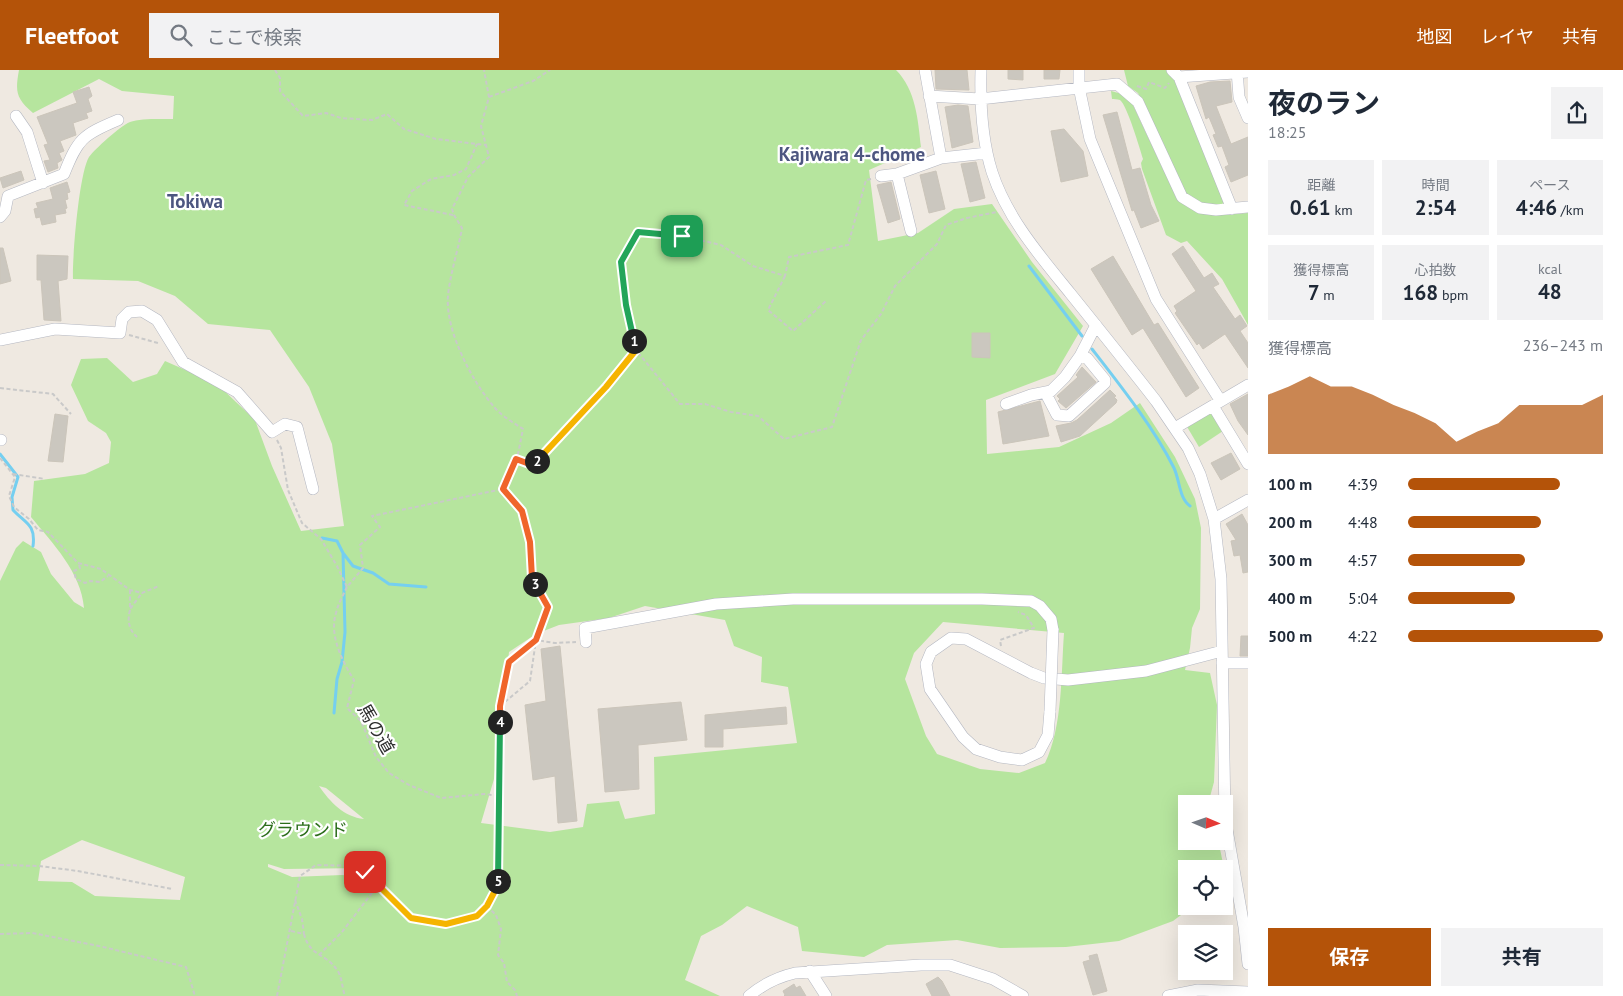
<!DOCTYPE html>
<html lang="ja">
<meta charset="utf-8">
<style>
:root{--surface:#fff;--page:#f2f2f3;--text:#1f2937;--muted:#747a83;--accent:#b45309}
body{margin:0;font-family:"PT Sans","Noto Sans JP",sans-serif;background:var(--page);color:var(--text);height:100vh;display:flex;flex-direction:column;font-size:19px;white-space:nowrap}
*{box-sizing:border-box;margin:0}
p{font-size:16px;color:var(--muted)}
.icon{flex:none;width:28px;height:28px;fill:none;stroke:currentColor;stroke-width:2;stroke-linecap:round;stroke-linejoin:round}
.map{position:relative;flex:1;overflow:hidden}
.side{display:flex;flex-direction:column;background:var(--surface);width:375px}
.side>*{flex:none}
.needle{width:32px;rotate:92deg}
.controls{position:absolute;left:1178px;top:725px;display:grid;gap:10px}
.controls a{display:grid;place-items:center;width:55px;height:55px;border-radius:0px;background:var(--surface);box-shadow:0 5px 20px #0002;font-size:25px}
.pin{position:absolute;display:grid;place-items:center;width:42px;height:42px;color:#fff;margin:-21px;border-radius:10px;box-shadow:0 2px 8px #0006}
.km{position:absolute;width:25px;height:25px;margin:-12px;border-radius:50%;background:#222;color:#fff;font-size:14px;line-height:25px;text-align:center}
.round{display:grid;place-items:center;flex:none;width:52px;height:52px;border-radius:0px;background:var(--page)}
.overview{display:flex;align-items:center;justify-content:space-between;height:85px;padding:0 20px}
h1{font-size:28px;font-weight:700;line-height:38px}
.stats{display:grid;grid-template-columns:repeat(3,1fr);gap:8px;height:85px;padding:5px 20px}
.stats div{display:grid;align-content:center;border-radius:0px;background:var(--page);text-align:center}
.stats b{font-size:21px;font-weight:700}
.stats small{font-size:14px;font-weight:400}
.stats p{font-size:14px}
.chart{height:140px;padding:10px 20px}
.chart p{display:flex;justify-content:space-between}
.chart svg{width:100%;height:90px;margin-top:5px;fill:var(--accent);opacity:.7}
.cta{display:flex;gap:10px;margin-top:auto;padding:10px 20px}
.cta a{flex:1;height:58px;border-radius:0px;background:var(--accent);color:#fff;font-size:20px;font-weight:700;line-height:58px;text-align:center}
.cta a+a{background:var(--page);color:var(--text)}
ul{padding:0 20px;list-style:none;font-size:16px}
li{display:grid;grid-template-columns:80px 60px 1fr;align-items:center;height:38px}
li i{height:12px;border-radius:6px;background:var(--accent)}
header{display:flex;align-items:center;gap:30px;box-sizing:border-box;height:70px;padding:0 25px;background:var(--accent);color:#fff}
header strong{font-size:24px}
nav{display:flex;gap:28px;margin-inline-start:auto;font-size:18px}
.search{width:350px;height:45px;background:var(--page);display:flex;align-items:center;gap:12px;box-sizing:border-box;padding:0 18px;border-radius:0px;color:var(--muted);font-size:19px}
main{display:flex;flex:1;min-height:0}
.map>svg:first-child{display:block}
</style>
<header>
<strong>Fleetfoot</strong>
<div class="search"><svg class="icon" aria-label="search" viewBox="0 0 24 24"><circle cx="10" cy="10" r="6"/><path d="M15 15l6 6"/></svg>ここで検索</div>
<nav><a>地図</a><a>レイヤ</a><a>共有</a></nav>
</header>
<main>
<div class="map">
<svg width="1248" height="926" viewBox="0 0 1248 926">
<rect width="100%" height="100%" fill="#efe9e1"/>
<path fill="#b6e59e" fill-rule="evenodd" d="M19 0H896C916 20 918 50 921 77L869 100 878 171 918 163 954 139 992 134 1032 192 1083 256 1055 304 986 330 987 384 1059 377 1111 353 1140 333 1175 387 1195 429 1201 458 1200 539 1192 558 1190 578 1185 600 1210 603 1217 635 1214 712 1208 734H1186V771H1212L1220 779 1227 813 1224 815V799H1186V836H1193L1173 851 1119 871 1066 877 1000 878 957 870 887 875 864 887 802 881 798 857 747 836 722 855 701 866 685 910 720 926H0V511L16 478 23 471 41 482 51 504 74 532 84 538C81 502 53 474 31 447L34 411 85 404 109 393 111 372 106 363 88 351 71 315 81 289 107 288 133 312 157 304 165 291 217 314 255 350 272 396 301 461 344 456 332 374 309 317 270 260 208 254 175 226 138 211 73 209C72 189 79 103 89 87 96 78 119 57 130 52 140 48 162 49 173 49L174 26 122 21 99 9 33 43C16 28 15 22 19 0ZM645 536 725 550 734 576 762 587 761 612 788 617 797 673 654 687 655 744 625 749 619 731 587 734 583 757 550 762 481 753 494 709 509 582 536 564 559 555 609 548ZM943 552 1064 563C1061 603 1063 656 1045 693L1019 703 980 699 937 684 926 666 905 609 914 583ZM319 716 326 718 364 749C344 747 330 732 319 716ZM82 770 185 807 180 830 95 826 72 812 38 811 41 791ZM268 794 284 799 366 798V807L342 805 292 807 268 797Z
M1124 0H1168L1178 13 1224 133 1216 136 1202 133 1185 124 1138 23 1128 16Z
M1111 21 1122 24 1132 33 1176 127 1218 145 1248 143V255L1222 209 1187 171 1181 173 1166 165 1142 99 1141 93 1143 89C1140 79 1127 35 1120 30 1117 29 1114 29 1112 29Z
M1208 342 1213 343 1223 361 1199 377 1186 355Z"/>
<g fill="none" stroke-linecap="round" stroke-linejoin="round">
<path stroke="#75cff0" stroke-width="3" d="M1029 196 1082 266
M1092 279C1120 315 1154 358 1174 398 1180 411 1179 428 1190 436
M0 384 18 407 12 427 13 440C25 453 36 454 33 476
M322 468 337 471 343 483 353 496 373 503 389 514 426 517
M334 643 337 609 342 592 345 562 343 483"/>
</g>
<path fill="#cbc7bf" stroke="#cbc5ba" d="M935 0H967L969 20 936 19Z
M1008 0H1023V10L1008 9Z
M1044 0H1060L1059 9H1044Z
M1230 11 1232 32 1216 36 1231 74 1248 67V105L1231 112 1225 97 1229 95 1222 76 1218 77 1213 65 1216 64 1209 47 1206 49 1196 16 1210 12Z
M89 17 92 26 88 29 92 41 86 43 88 48 73 53 76 65 60 71 64 81 59 83 62 90 57 93 58 98 48 102 44 91 50 90 44 75 48 74 37 47 77 33 73 22Z
M958 35 968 36 973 72 952 78 945 37Z
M1117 42 1132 100 1140 98 1151 135 1159 151 1141 158 1134 140 1132 141 1103 45Z
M1064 59 1083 81 1088 106 1061 112 1051 61Z
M976 92 985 128 970 132 961 94Z
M21 101 24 110 3 118 0 108Z
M936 101 945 139 929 143 920 105Z
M67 112 70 122 67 123 68 129 65 130 67 138 65 139 66 143 55 145 56 152 42 155 40 147 36 148 34 139 38 138 36 133 53 129 50 118Z
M891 112 900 149 888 153 877 115Z
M1183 176 1204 208 1212 203 1219 214 1213 217 1235 249 1240 245 1247 256 1240 261 1248 273V298L1225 264 1203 279 1199 273 1197 275 1175 243 1177 241 1174 236 1196 221 1172 184Z
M0 178H3L11 211 0 214Z
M37 185 68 186 67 209 58 211 61 251 44 250 41 210H37Z
M1113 186 1154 255 1158 253 1199 318 1186 327 1143 258 1132 265 1091 199Z
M972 263H990V288L972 287Z
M1082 297 1096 312 1066 338 1058 331 1060 329 1057 326 1078 307 1076 305Z
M1110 320 1116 326 1114 327 1117 330 1116 333 1080 366 1061 372 1056 356 1071 353 1077 350Z
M1248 324V365L1238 351 1230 334Z
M1040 331 1049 366 1003 374 998 342Z
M55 344 68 346 63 392 48 391Z
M1231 383 1240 399 1221 410 1211 393Z
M1242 444 1248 455V502L1243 503 1240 485 1234 486 1231 471 1236 470 1226 454Z
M1241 566H1248V586H1240Z
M560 576 577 751 558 753 555 706 533 710 525 635 546 631 541 579Z
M681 632 687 670 638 675 639 719 605 722 598 639Z
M786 637 787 654 723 659V677H705V645Z
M1097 884 1107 921 1093 925 1083 892 1090 890 1089 886Z
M938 907 942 911 950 926H932L926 914Z
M794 914 796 918 800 916 806 926H784L785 925 783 921Z"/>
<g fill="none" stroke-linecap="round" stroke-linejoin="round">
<g stroke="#b4b7c1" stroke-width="12">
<path id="minor" d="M925 0 941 88
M981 0C980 34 982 70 992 102 1007 148 1040 186 1070 223 1099 259 1128 295 1156 331L1188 378 1200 404 1214 449 1221 509 1225 748 1244 857 1248 894
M1079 0V17L1090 69 1156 229 1220 330
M1172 0 1179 7 1232 139
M1237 0 1239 27 1248 48
M1179 7 1248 2
M929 26 980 29 1117 14 1138 32 1182 127 1200 138 1216 140 1248 137
M16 46 27 62 43 113
M897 104 911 161
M881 106 897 104 941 88 987 83
M0 147 5 141 8 126 64 104C78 69 82 65 118 50
M0 270 55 259 120 263 122 249 129 242 142 241 157 250 183 292 237 322 272 362 285 354 297 357 313 419
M1045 322 1057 345 1069 346 1105 313V310L1087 288 1080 286
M1006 334 1031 325 1051 321 1065 307 1080 286 1096 255
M1213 336 1248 394
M1175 358 1248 315
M0 370H1
M1214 449 1248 430
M586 572 585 558 716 534 793 529H982L1031 531 1040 536 1045 542 1051 549 1053 560
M1222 593H1248
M1050 641 1048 665 1039 682 1022 690 1000 687 976 679 963 667 930 619 926 594 931 582 951 568 966 569 1031 603 1044 608 1068 610 1146 601 1222 581
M810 901 826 926
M749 926C763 914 778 907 795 903L921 895H950L993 909 1023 926
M1168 926 1198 920 1248 922"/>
</g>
<path stroke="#c9c9c9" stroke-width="2" stroke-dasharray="4 2.5" stroke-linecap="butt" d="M275 0 280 8V21L303 46 326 43 341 48 372 50 387 44 404 59 436 69 486 75
M1137 16 1146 19 1149 12 1165 18 1169 13
M489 27 533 11 550 0
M871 109 866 110 848 175 789 187 785 206 753 196 721 175 682 166 638 162 621 192 626 235 636 280 680 334H705L731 342 758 346 784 369 832 357 861 270 881 244 895 216 937 174 946 155 967 148 997 142
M453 145 404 135 412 121 431 109 454 105 466 99 477 74
M785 206 768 240 793 261 827 230
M129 265 158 273
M0 318 53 324 71 344
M277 370 281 378 288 420 302 453 321 469 337 496 347 517 363 498 360 475 380 457 372 446 503 419
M0 388 15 407 9 426 14 437 29 449 38 460 48 462 78 493 101 499 130 520 142 523 159 516
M517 389 532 395 567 361 636 280
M13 404 45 409
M79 495 80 498 74 501 76 509 85 513 90 511 100 512 108 506
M347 517C343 525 338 534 336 543 329 565 342 591 354 610L347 638 361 651 376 687 389 703 409 715 441 728 485 724 499 726
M130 520V539L142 523
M130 540C127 551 129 560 137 567
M1001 576 1000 570 1034 558 1026 545 1018 542
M500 636 530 611 536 570 555 573 576 572
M0 795 39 796 78 801 172 819
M295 830 302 849 304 864
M487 836 496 845 501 859 498 885 504 893 507 912 515 920 517 926
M291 861 304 864C310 887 326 883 337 900 342 906 342 918 345 926
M0 864 32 863 99 876 186 897 195 926
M319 885 342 862 378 815
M277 926 300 806 316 795 359 796 411 848 446 854 477 847 487 836 498 815 499 636 509 592 536 570 548 537 532 508 530 472 522 441 503 419 517 389 523 359C514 353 503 347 495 338 473 313 445 261 448 226 450 204 458 181 462 158L454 145 452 139 468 107 489 87 481 56 489 27 484 0"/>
<use href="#minor" stroke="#fff" stroke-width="11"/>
<g stroke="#b4b7c1" stroke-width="12" stroke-linecap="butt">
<path id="minor-bridge" d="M1050 641 1053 560"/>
</g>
<use href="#minor-bridge" stroke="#fff" stroke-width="11"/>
</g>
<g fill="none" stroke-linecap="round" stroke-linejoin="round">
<g stroke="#fff" stroke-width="10">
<path id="split-1" d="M634 271 626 235 621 192 638 162 682 166"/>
</g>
<g stroke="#fff" stroke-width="10">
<path id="split-2" d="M537 391 606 317 636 280 634 271"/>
</g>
<g stroke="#fff" stroke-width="10">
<path id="split-3" d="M535 514 532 508 530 472 522 441 503 419 516 389 532 395 537 391"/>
</g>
<g stroke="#fff" stroke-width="10">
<path id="split-4" d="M500 652V636L509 592 536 570 548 537 535 514"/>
</g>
<g stroke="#fff" stroke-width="10">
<path id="split-5" d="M498 811 500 652"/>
</g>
<g stroke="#fff" stroke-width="10">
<path id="split-6" d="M365 802 411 848 446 854 477 846 487 836 498 815V811"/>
</g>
<use href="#split-1" stroke="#22a559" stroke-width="6"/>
<use href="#split-2" stroke="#f5b400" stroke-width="6"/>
<use href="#split-3" stroke="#f0652b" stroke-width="6"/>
<use href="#split-4" stroke="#f0652b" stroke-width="6"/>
<use href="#split-5" stroke="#22a559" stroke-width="6"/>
<use href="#split-6" stroke="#f5b400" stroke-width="6"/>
</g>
<g text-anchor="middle" stroke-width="4.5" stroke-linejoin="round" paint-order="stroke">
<g font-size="18" fill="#2e2e2e" stroke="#fff">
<text transform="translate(376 659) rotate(60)" y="6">馬の道</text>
</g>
<g font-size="18" fill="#2c6e1b" stroke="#fff">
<text x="303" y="766">グラウンド</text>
</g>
<g font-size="19" font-weight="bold" fill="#4d5680" stroke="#fff">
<text x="852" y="91">Kajiwara 4-chome</text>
<text x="195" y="138">Tokiwa</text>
</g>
</g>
</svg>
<div class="controls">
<a><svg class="needle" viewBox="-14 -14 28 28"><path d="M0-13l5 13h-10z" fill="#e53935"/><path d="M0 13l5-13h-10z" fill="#747a83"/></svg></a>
<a><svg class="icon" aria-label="locate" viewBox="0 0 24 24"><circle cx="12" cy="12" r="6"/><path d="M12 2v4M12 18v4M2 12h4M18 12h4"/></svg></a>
<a><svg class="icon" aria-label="layers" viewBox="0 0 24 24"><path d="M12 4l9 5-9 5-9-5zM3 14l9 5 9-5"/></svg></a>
</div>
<div class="pin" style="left:682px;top:166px;background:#1e9e55"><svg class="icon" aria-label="arrive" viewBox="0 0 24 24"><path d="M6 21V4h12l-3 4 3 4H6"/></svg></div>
<div class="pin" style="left:365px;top:802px;background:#d93025"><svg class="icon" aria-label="check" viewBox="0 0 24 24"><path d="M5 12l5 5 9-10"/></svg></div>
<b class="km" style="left:634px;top:271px">1</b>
<b class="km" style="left:537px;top:391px">2</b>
<b class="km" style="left:535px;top:514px">3</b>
<b class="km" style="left:500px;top:652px">4</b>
<b class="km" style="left:498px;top:811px">5</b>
</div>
<section class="side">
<div class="overview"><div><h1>夜のラン</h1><p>18:25</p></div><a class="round"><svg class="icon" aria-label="share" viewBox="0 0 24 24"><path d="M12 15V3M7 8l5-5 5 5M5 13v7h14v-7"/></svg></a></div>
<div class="stats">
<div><p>距離</p><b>0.61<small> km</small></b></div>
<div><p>時間</p><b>2:54</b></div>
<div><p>ペース</p><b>4:46<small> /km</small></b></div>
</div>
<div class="stats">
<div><p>獲得標高</p><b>7<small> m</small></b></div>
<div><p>心拍数</p><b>168<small> bpm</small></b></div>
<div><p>kcal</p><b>48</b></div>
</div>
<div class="chart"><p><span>獲得標高</span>236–243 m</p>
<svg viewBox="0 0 160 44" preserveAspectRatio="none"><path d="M0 44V15L10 11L20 6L30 11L40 11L50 15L60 20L70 24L80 29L90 38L100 33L110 29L120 20L130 20L140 20L150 20L160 15V44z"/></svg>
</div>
<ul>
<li><b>100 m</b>4:39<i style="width:78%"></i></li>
<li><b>200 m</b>4:48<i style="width:68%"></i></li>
<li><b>300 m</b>4:57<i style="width:60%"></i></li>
<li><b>400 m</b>5:04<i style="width:55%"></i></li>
<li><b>500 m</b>4:22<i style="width:100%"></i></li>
</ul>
<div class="cta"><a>保存</a><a>共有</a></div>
</section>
</main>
